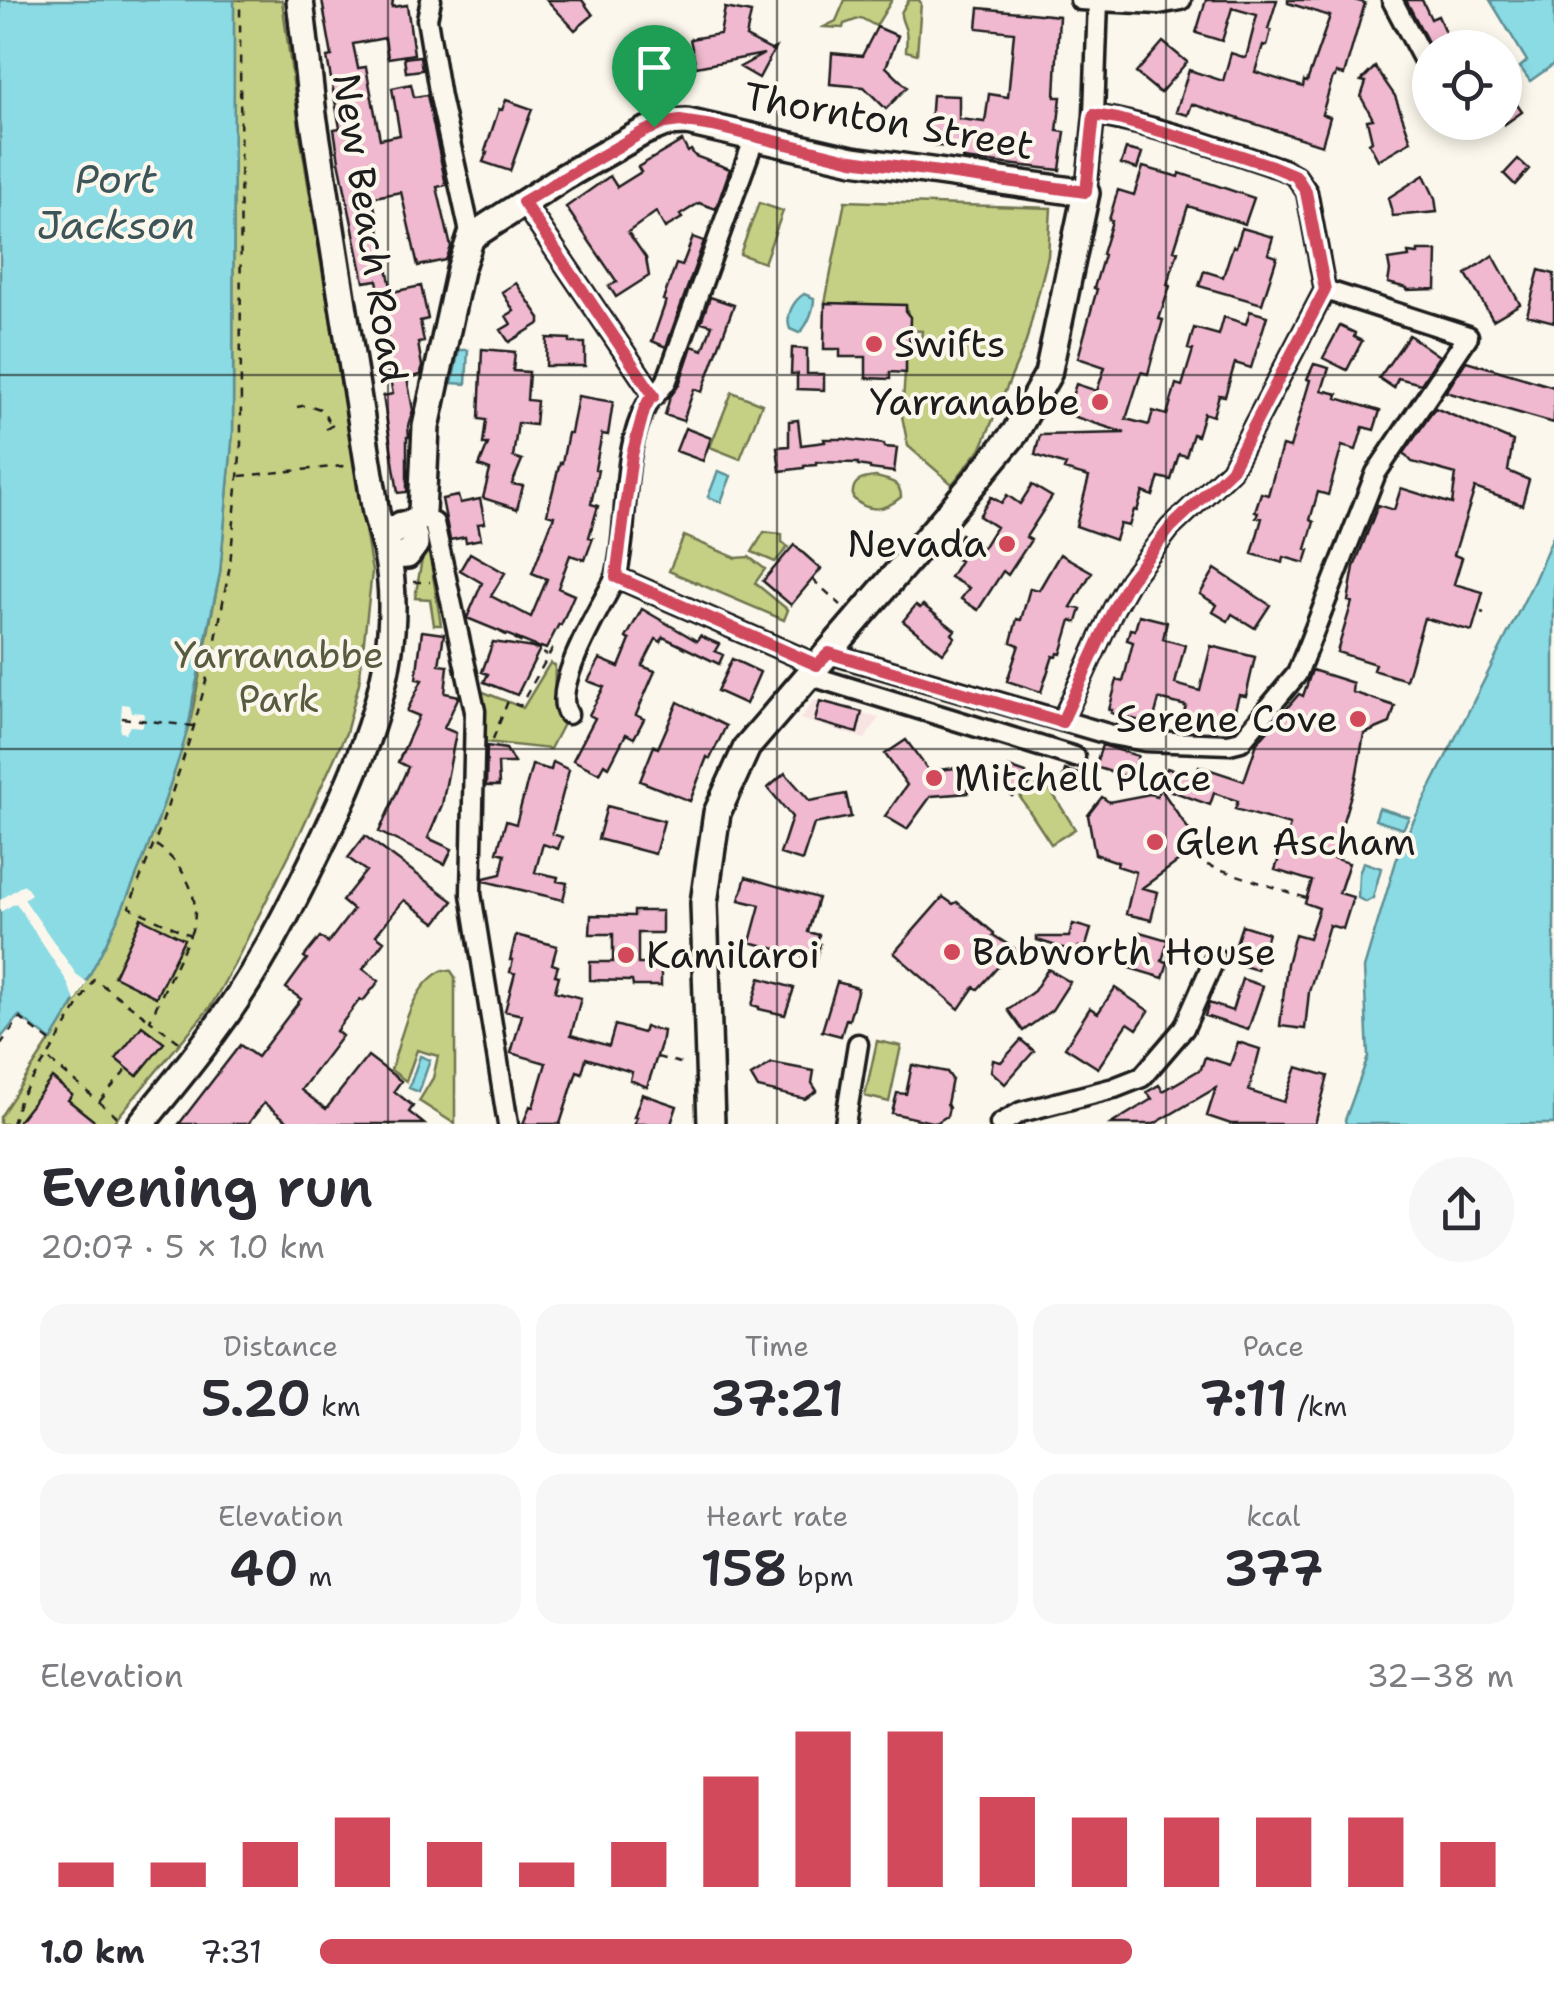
<!DOCTYPE html>
<meta charset="utf-8">
<style>
:root{--surface:#fff;--page:#f7f7f7;--text:#2b2b33;--muted:#7c7c81;--accent:#d1495b}
body{margin:0;font-family:"Shantell Sans",sans-serif;background:var(--page);color:var(--text);height:100vh;display:flex;flex-direction:column;font-size:38px;white-space:nowrap}
*{box-sizing:border-box;margin:0}
p{font-size:32px;color:var(--muted)}
.icon{flex:none;width:55px;height:55px;fill:none;stroke:currentColor;stroke-width:2;stroke-linecap:round;stroke-linejoin:round}
.map{position:relative;height:1124px;overflow:hidden}
.details{display:flex;flex-direction:column;background:var(--surface);flex:1}
.details>*{flex:none}
.buttons{position:absolute;left:1412px;top:30px;display:grid;gap:20px}
.buttons a{display:grid;place-items:center;width:110px;height:110px;border-radius:50%;background:var(--surface);box-shadow:0 5px 15px #0003;font-size:50px}
.pin{position:absolute;display:grid;place-items:center;width:85px;height:85px;color:#fff;margin:-102px -42px;border-radius:50% 50% 50% 0;rotate:-45deg;box-shadow:0 0 10px #0007}
.pin .icon{rotate:45deg}
.round{display:grid;place-items:center;flex:none;width:105px;height:105px;border-radius:52px;background:var(--page)}
.summary{display:flex;align-items:center;justify-content:space-between;height:170px;padding:0 40px}
h1{font-size:55px;font-weight:600;line-height:75px}
.metrics{display:grid;grid-template-columns:repeat(3,1fr);gap:15px;height:170px;padding:10px 40px}
.metrics div{display:grid;align-content:center;border-radius:25px;background:var(--page);text-align:center}
.metrics b{font-size:50px;font-weight:600}
.metrics small{font-size:28px;font-weight:400}
.metrics p{font-size:28px}
.chart{height:280px;padding:20px 40px}
.chart p{display:flex;justify-content:space-between}
.chart svg{width:100%;height:180px;margin-top:10px;stroke:var(--accent);stroke-width:6}
ul{padding:0 40px;list-style:none;font-size:32px}
li{display:grid;grid-template-columns:160px 120px 1fr;align-items:center;height:75px}
li i{height:25px;border-radius:12px;background:var(--accent)}
.map>svg:first-child{display:block}
</style>
<div class="map">
<svg width="1554" height="1124" viewBox="0 0 1554 1124">
<rect width="100%" height="100%" fill="#fbf7ec"/>
<filter id="ink" filterUnits="userSpaceOnUse"><feTurbulence type="fractalNoise" baseFrequency=".01" numOctaves="2"/><feDisplacementMap in="SourceGraphic" scale="20" xChannelSelector="R" yChannelSelector="G"/><feConvolveMatrix kernelMatrix="1 2 1 2 8 2 1 2 1" color-interpolation-filters="sRGB"/></filter>
<g filter="url(#ink)">
<path fill="#f8e4e3" d="M814 700 879 718 865 739 800 719Z"/>
<path fill="#c5d084" stroke="#707650" stroke-width="2.5" d="M234 0H282L301 141 372 572 359 683 346 733 301 831 234 965 211 1006 112 1124H0V1117L80 995 157 823 191 718 220 573 233 431Z
M845 0H892L876 26 861 18 844 24 843 28 824 27 836 21Z
M909 0H919L921 3 917 54 906 51C906 44 908 35 905 28 899 12 899 15 909 0Z
M845 201 1051 208 1048 256 1026 342 981 448 952 484 908 446 902 416 906 358 909 352 907 340H921L922 331 906 330 910 323 906 306 825 303Z
M759 203 783 211 764 263 740 254Z
M732 392 762 404 740 459 710 447Z
M876 477C889 480 901 482 901 497 885 511 868 513 853 498 851 481 861 478 876 477Z
M764 532 782 534V542L788 547 775 562 752 552Z
M684 536 736 558 749 557 765 569 755 583 788 610 784 620 669 571Z
M424 548 429 551 441 625H434L430 599 415 598Z
M550 663 555 665 554 706 564 722 550 749 486 742 481 691 523 708Z
M1045 781 1075 829 1051 844 1020 797Z
M443 970 451 971 455 977V1124L419 1101 433 1078 438 1056 417 1050 406 1081 391 1070C402 1037 409 987 443 970Z
M877 1041 901 1046 889 1102 865 1096Z"/>
<path fill="#8adbe4" stroke="#5e8f94" stroke-width="2.5" d="M0 0H234L233 431 220 573 193 698C190 729 179 758 169 788 140 877 101 962 51 1041L19 1016 0 1039Z
M1490 0H1554V64L1530 81 1520 67 1527 61Z
M804 294 814 298C814 309 808 326 799 333L790 329C785 316 793 301 804 294Z
M459 350H468L466 384 452 383Z
M718 471 731 476 721 502 708 497Z
M1554 534V1124H1346L1345 1120 1368 1057 1364 968 1400 848 1534 581Z
M1379 808 1409 817 1403 829 1375 820Z
M1363 862 1381 868 1373 898 1366 902 1358 898 1359 874Z
M420 1056 430 1060 419 1092 409 1088Z"/>
<path fill="#fbf7ec" d="M122 704 129 705 131 712 144 713 143 727 130 726 126 733 120 732Z
M24 884 31 894 24 899 76 974 87 982 76 1002 66 980 16 903 0 912V900Z"/>
<path fill="#f0b9cf" stroke="#1c1c1c" stroke-width="2.5" d="M322 0H393L392 7 407 5 414 54 388 58 385 38 353 44 358 68 366 67 380 139 400 135 392 88 411 84 414 97 427 95 446 185 437 187 451 247 446 260 418 266 401 192 375 197 373 200 392 292 421 286 428 319 420 321 424 342 418 343 422 366 421 375 407 378 413 410 408 426 409 437H407V492L398 493 383 396 393 394 382 338 388 336 377 280 364 282 339 161 334 129 340 128 327 57 332 56Z
M547 0H582L593 15 575 30Z
M1206 0H1277L1268 29 1271 30 1267 46 1263 45 1255 72 1303 87 1304 81 1307 82 1330 16 1288 3V0H1354L1365 3 1344 75 1336 73 1335 77H1333L1322 114 1330 117 1322 145 1192 104 1188 115 1176 112 1189 70 1223 81 1231 53 1246 58 1257 15 1232 8 1222 41 1196 33Z
M1406 0H1422L1431 19 1438 16 1452 48H1431Z
M725 8 751 13 746 37 771 50 775 48 759 78 740 67 764 54 696 67 690 39 720 34Z
M979 8 1059 16 1055 97H1061L1057 131 1065 132 1060 170 963 159 965 147 935 146V139H929L932 95 959 96V119L985 122 989 94 1008 97 1014 32 977 28Z
M877 27 898 36 886 67 907 87 886 109 864 87 830 84 832 53 862 56Z
M1163 42 1187 62 1160 93 1136 73Z
M420 56 422 70 406 72 404 58Z
M1375 67 1395 96 1411 141 1378 160 1369 143 1372 141 1367 120 1373 119 1361 97 1366 82 1361 81Z
M1505 87 1522 112 1505 124Z
M506 100 532 109 510 171 483 162 487 152 485 151 499 109 502 110Z
M682 141 688 152 691 150 695 156 730 169 716 209 699 203 680 215 682 218 665 228 656 212 628 232 646 258 649 276 616 297 609 286 617 282 566 207 610 176 617 187 641 172 638 167Z
M1126 149 1142 153 1137 169 1121 164Z
M1518 159 1529 169 1515 185 1504 174Z
M1143 167 1179 177 1180 173 1254 198 1245 224 1188 206 1174 250 1178 251 1167 285 1170 286 1159 319 1163 320 1153 355 1148 374 1141 372 1126 419 1149 425 1153 411 1167 415 1176 384 1182 386 1193 350 1188 349 1194 328 1219 335 1224 317 1246 324 1250 311 1267 316 1251 368 1235 363 1225 396 1219 395 1213 416 1204 413 1197 436 1193 434 1186 456 1179 454 1171 480 1159 477 1153 496 1143 492 1137 511 1134 510 1129 526 1120 524 1115 540 1076 526 1089 477 1064 470 1066 465 1035 455 1040 435 1125 433 1066 414 1076 384 1097 391 1105 367 1078 358 1097 289 1094 288 1104 255 1102 254 1112 221 1109 220 1118 190 1134 195Z
M1424 175 1435 198 1437 212 1393 216 1388 198Z
M1242 228 1273 237 1268 254 1277 257 1262 304 1199 286 1204 271 1223 277 1233 246 1236 247Z
M693 237 704 241 666 347 652 341 666 301 663 300 676 264 682 266Z
M1418 251H1437L1436 289 1407 290V288L1388 283 1390 271 1388 260 1409 257 1408 253 1418 254Z
M1493 255 1520 304 1493 320 1466 274Z
M1539 270 1554 274V322L1527 315Z
M516 283 540 318V323L509 342 501 330 511 324 506 316 514 311 502 292Z
M710 297 734 305 702 392 694 389 683 421 665 415 670 397 679 385 692 346 703 350 712 325 701 322Z
M825 303 906 305V312L910 317 909 352 906 358V373L890 372V379L866 378V357H840V349H824Z
M1340 326 1355 333 1354 337 1362 341 1347 370 1323 358Z
M1409 335 1439 356 1421 384 1398 378 1394 388 1379 378Z
M547 338 570 339V343H585V366H546Z
M792 348 807 349V374H824V390L797 389V374H799H791Z
M482 349 515 352 513 371 529 372 527 400 537 401 535 425 518 423 513 457 522 460 512 484 523 486 517 509 483 498 490 470 479 466 488 444H483L486 420 479 419Z
M1466 361 1554 387V423L1446 392Z
M1314 364 1329 368 1322 390 1338 394 1337 398 1380 411 1374 430 1363 427 1356 450 1342 446 1328 495 1318 492 1310 520 1314 522 1306 549 1309 550 1305 563 1284 557 1283 563 1252 554 1262 518 1256 517 1258 512 1255 511 1261 493 1268 495 1282 446 1290 448 1310 380 1307 379Z
M578 396 613 402 608 435 602 434 595 469 598 470 591 504 598 506 589 537 593 538 585 560 570 555 558 588 574 595 561 625 559 624 546 649 541 647 540 648 467 618 482 583 460 570 470 553 505 573 491 596 531 617 547 579 532 573 554 516 547 514 560 462 562 463 568 433H571Z
M1435 408 1513 441 1508 471 1529 480 1522 505 1475 488 1454 555 1462 558 1454 584 1483 592 1472 631 1424 618 1406 680 1373 670 1375 664 1337 652 1352 602 1348 601 1354 567 1378 505 1394 510 1401 488 1452 504 1456 474 1412 462 1404 453Z
M798 420 801 445 825 442 824 439H845L884 444V447L897 448 894 472 870 469V467L858 465V463L816 462V465L804 466V468L780 471 777 447 789 446V421Z
M685 428 711 438 703 461 676 451Z
M1032 485 1052 497 1026 537 1031 540 1008 575 1003 571 978 610 961 599 969 588 950 577 960 561 948 554 961 534 983 548 996 527 979 516 991 497 1002 503 1007 495 1020 504Z
M458 496 460 503 480 499 485 523 478 524 481 539 466 542 465 537 450 540 442 499Z
M794 545 821 569 791 605 763 581Z
M1060 554 1092 572 1071 607 1081 609 1077 622 1071 620 1061 654 1058 653 1057 657 1053 656 1041 692 1007 681 1019 645 1011 642 1017 619 1021 620 1030 588 1039 590Z
M1215 569 1270 605 1255 628 1232 614 1228 621 1213 612 1217 605 1200 594Z
M916 605 920 608 923 605 955 630 952 634 955 637 943 653 903 621Z
M642 609 697 641 700 636 719 644 715 651 723 655 719 664 663 637 661 642 656 639 642 666 655 671 636 715 644 719 634 738 626 734 609 767 604 764 599 773 573 760 595 718 589 715 604 687 588 681 600 659 619 667 630 640 626 638Z
M1139 615 1167 622 1163 639 1185 645 1175 684 1200 691 1211 646 1255 657 1246 696 1239 695 1234 713 1227 711 1224 723 1207 719 1206 722 1183 716 1186 706 1159 699 1154 718 1150 717 1148 723 1111 713 1112 710H1109L1117 680 1123 682 1133 642 1127 640 1130 629 1135 630Z
M422 631 444 634 439 665 448 666 445 693 459 696 444 728 456 733 442 805 428 838 452 849 445 864 379 832 408 767 398 762 419 716 407 711 422 680 416 679Z
M493 642 540 649 517 695 484 682 488 674 482 672Z
M732 659 760 672 746 704 717 691Z
M1312 670 1353 683 1352 692 1395 706 1390 723 1364 734 1356 778 1332 858 1349 863 1339 893 1353 897 1343 929 1329 925 1309 992 1305 1029 1280 1026 1287 964 1295 934 1309 938 1319 908 1305 903 1312 881 1275 870 1290 825 1235 809 1238 801 1214 793 1210 805 1160 787 1167 768 1195 777 1199 766 1244 781 1257 743 1299 694 1303 696Z
M820 701 862 712 857 733 815 721Z
M678 702 726 726 710 759 707 757 690 801 640 781 654 746 658 748Z
M906 740 929 771 966 767 968 793 931 796 907 829 885 816 907 785 885 754Z
M1102 745 1138 756 1131 778 1095 767Z
M487 746 506 749 514 763H498L499 786H486Z
M553 762 569 770 552 834 562 837 558 849 543 844 535 872 558 877 557 881 567 883 563 900 484 881V878L501 874 505 854 497 852 506 821 516 824 532 765 551 770Z
M1009 767 1026 773 1032 783 1012 796 1005 786Z
M1065 770 1088 777 1084 792 1061 785Z
M785 773 810 801 846 794 851 817 814 824 802 861 780 854 792 817 768 788Z
M1160 788 1189 830 1179 861 1142 888 1158 892 1151 920 1126 914 1136 872 1117 866 1118 862 1095 854 1088 815 1102 797 1109 802 1150 794 1157 796Z
M607 806 664 821 655 854 598 839Z
M365 836 453 901 436 923 404 900 376 935 384 941 363 969 379 981 363 1001 360 999 336 1031 342 1036 301 1090 326 1109 368 1056 401 1081 394 1091 413 1106 409 1112 424 1124H291L264 1103 248 1124H179L240 1045 257 1057 301 999 286 988 307 959 304 957 320 937 328 943 353 910 342 901 366 871 348 858Z
M746 877 818 898 808 932 819 935 817 944H820L816 960 750 942 760 905 739 900Z
M943 897 953 904 957 902 994 933 993 935 1018 951H1008L1006 962 997 968 978 989 974 987 959 1009 894 953Z
M634 911H662V933H638V964H661V986H633L632 981 590 980V962H613V934H590L591 915 634 916Z
M141 918 184 939 156 997 114 976Z
M1073 924 1091 929 1085 949 1079 947V953L1037 940V937H1069Z
M1242 925 1268 933 1257 970 1230 962Z
M1140 932 1168 940 1162 961 1168 962 1163 978 1129 968Z
M516 935 557 946 552 964 558 966 555 975 559 976 555 991 581 998 571 1035 609 1046 615 1025 643 1033 645 1027 663 1031 661 1044 647 1087 630 1080 632 1072 586 1058 582 1073 577 1071 560 1124H523L530 1106 533 1107 546 1063 511 1053 522 1015 505 1011 515 973 510 972 513 960H510Z
M1048 969 1070 982 1052 1010 1023 1031 1008 1010 1034 991Z
M760 978 794 988 785 1015 759 1009V1007L752 1005Z
M1242 979 1263 986 1248 1030 1205 1016 1209 1003 1232 1011Z
M837 982 858 988 849 1020 846 1019 841 1036 822 1031Z
M1115 988 1149 1011 1137 1029 1128 1023 1098 1068 1065 1047 1090 1008 1098 1013Z
M142 1026 164 1043 137 1076 116 1059Z
M1021 1040 1034 1051 1005 1084 991 1071 993 1060 1001 1062Z
M1238 1042 1260 1049 1249 1091 1284 1102 1297 1067 1328 1076 1315 1124H1231L1207 1116 1216 1088 1154 1124H1111L1152 1099 1147 1092 1159 1085 1163 1091 1201 1069 1205 1057 1230 1065Z
M772 1063 814 1071 812 1083 817 1091 805 1099 758 1088 751 1076Z
M912 1065 947 1072 952 1079 947 1104 949 1108 947 1116 936 1123 892 1113 897 1093 906 1094Z
M52 1078 72 1095 68 1100 98 1124H16Z
M642 1094 677 1106 671 1124H634L637 1117H634Z"/>
<g fill="none" stroke-linecap="round" stroke-linejoin="round">
<g stroke="#1c1c1c" stroke-width="25">
<path id="street" d="M431 0 427 19 440 97 471 237
M1080 0 1159 4 1181 0
M1392 0 1430 72
M1086 193 1094 115 1098 0
M523 202 654 396
M434 523 475 711 471 894 508 1124
M616 577C630 522 619 456 647 404 652 395 662 390 667 380L755 137
M829 653 1111 735 1145 741 1229 744 1241 741 1297 674 1376 473 1468 336 1325 290
M808 675 1075 757
M568 714C550 688 602 605 616 577L817 665
M1062 721 1114 608 1130 580 1170 528 1231 470 1325 290 1307 192 1296 176 1285 170C1223 149 1159 126 1094 115
M845 1124 858 1044
M1000 1124 1021 1112 1114 1088 1142 1077 1184 1028 1215 958"/>
</g>
<g stroke="#1c1c1c" stroke-width="32">
<path id="secondary" d="M300 0 313 115 376 513 385 546
M401 525C411 526 415 535 415 544L407 555 393 556 387 552 385 541 393 531Z
M405 525 416 521 422 512 426 427 460 270 471 237 564 177 643 132 665 123 687 122 853 160 1086 193 1048 374 1015 433 952 509 747 747 717 813 704 903 711 1124
M141 1124C165 1094 190 1065 212 1034 252 981 283 922 312 863 359 767 410 658 386 549"/>
</g>
<path stroke="#1c1c1c" stroke-width="2.5" stroke-dasharray="8 8" stroke-linecap="butt" d="M297 407 308 405 323 410 331 426
M326 429 333 425
M240 476 342 466 346 468
M812 579 841 605
M413 582H430
M1481 612 1484 613
M500 632 547 655
M122 718 193 726
M493 739 508 701 520 706 554 646
M156 845C184 864 205 901 190 935
M1207 865 1306 898
M179 1042 150 1020 190 935 129 907 161 826 194 726 213 655 230 565 241 444 240 0
M0 1045 20 1018 53 1044
M657 1057 688 1065
M100 1101 128 1068
M117 1117 47 1058 94 979 150 1020
M12 1124 20 1098 46 1059"/>
<use href="#street" stroke="#fbf7ec" stroke-width="18"/>
<use href="#secondary" stroke="#fbf7ec" stroke-width="25"/>
</g>
</g>
<g fill="none" stroke-linecap="round" stroke-linejoin="round" filter="url(#ink)">
<g stroke="#fff" stroke-width="20">
<path id="route" d="M1094 115 1118 119 1199 142 1272 166 1296 176 1306 192 1325 290 1231 470 1170 528 1130 580 1114 608 1062 722 829 653 817 665 616 577 632 455 644 410 649 400 654 396 523 202 643 132 665 123 680 121 713 126 852 160 1086 192Z"/>
</g>
<use href="#route" stroke="#d1495b" stroke-width="12"/>
</g>
<path fill="none" stroke="#1c1c1c" stroke-width="2.5" stroke-opacity="0.55" d="M388 0V1124M777 0V1124M1166 0V1124M0 375H1554M0 749H1554"/>
<g fill="#d1495b" stroke="#fbf7ec" stroke-width="4">
<circle cx="874" cy="344" r="10"/>
<circle cx="1100" cy="402" r="10"/>
<circle cx="1007" cy="544" r="10"/>
<circle cx="1358" cy="719" r="10"/>
<circle cx="934" cy="778" r="10"/>
<circle cx="1155" cy="842" r="10"/>
<circle cx="952" cy="952" r="10"/>
<circle cx="626" cy="955" r="10"/>
</g>
<g text-anchor="middle" stroke-width="8" stroke-linejoin="round" paint-order="stroke">
<g font-size="38" fill="#1c1c1c" stroke="#fbf7ec">
<text transform="translate(889 121) rotate(10)" y="13">Thornton Street</text>
<text transform="translate(370 228) rotate(81)" y="13">New Beach Road</text>
</g>
<g font-size="38" fill="#1c1c1c" stroke="#fbf7ec" text-anchor="start">
<text x="894" y="357">Swifts</text>
<text x="1080" y="415" text-anchor="end">Yarranabbe</text>
<text x="987" y="557" text-anchor="end">Nevada</text>
<text x="1338" y="732" text-anchor="end">Serene Cove</text>
<text x="954" y="791">Mitchell Place</text>
<text x="1175" y="855">Glen Ascham</text>
<text x="972" y="965">Babworth House</text>
<text x="646" y="968">Kamilaroi</text>
</g>
<g font-size="38" fill="#575b40" stroke="#fbf7ec">
<text x="279" y="668">Yarranabbe<tspan x="279" dy="44">Park</tspan></text>
</g>
<g font-size="40" font-style="italic" fill="#3d5558" stroke="#fbf7ec">
<text x="116" y="193">Port<tspan x="116" dy="46">Jackson</tspan></text>
</g>
</g>
</svg>
<div class="buttons">
<a><svg class="icon" aria-label="locate" viewBox="0 0 24 24"><circle cx="12" cy="12" r="6"/><path d="M12 2v4M12 18v4M2 12h4M18 12h4"/></svg></a>
</div>
<div class="pin" style="left:654px;top:127px;background:#1e9e55"><svg class="icon" aria-label="arrive" viewBox="0 0 24 24"><path d="M6 21V4h12l-3 4 3 4H6"/></svg></div>
</div>
<section class="details">
<div class="summary"><div><h1>Evening run</h1><p>20:07 · 5 × 1.0 km</p></div><a class="round"><svg class="icon" aria-label="share" viewBox="0 0 24 24"><path d="M12 15V3M7 8l5-5 5 5M5 13v7h14v-7"/></svg></a></div>
<div class="metrics">
<div><p>Distance</p><b>5.20<small> km</small></b></div>
<div><p>Time</p><b>37:21</b></div>
<div><p>Pace</p><b>7:11<small> /km</small></b></div>
</div>
<div class="metrics">
<div><p>Elevation</p><b>40<small> m</small></b></div>
<div><p>Heart rate</p><b>158<small> bpm</small></b></div>
<div><p>kcal</p><b>377</b></div>
</div>
<div class="chart"><p><span>Elevation</span>32–38 m</p>
<svg viewBox="0 0 160 44" preserveAspectRatio="none"><path d="M5 44V38M15 44V38M25 44V33M35 44V27M45 44V33M55 44V38M65 44V33M75 44V17M85 44V6M95 44V6M105 44V22M115 44V27M125 44V27M135 44V27M145 44V27M155 44V33"/></svg>
</div>
<ul>
<li><b>1.0 km</b>7:31<i style="width:68%"></i></li>
</ul>
</section>
